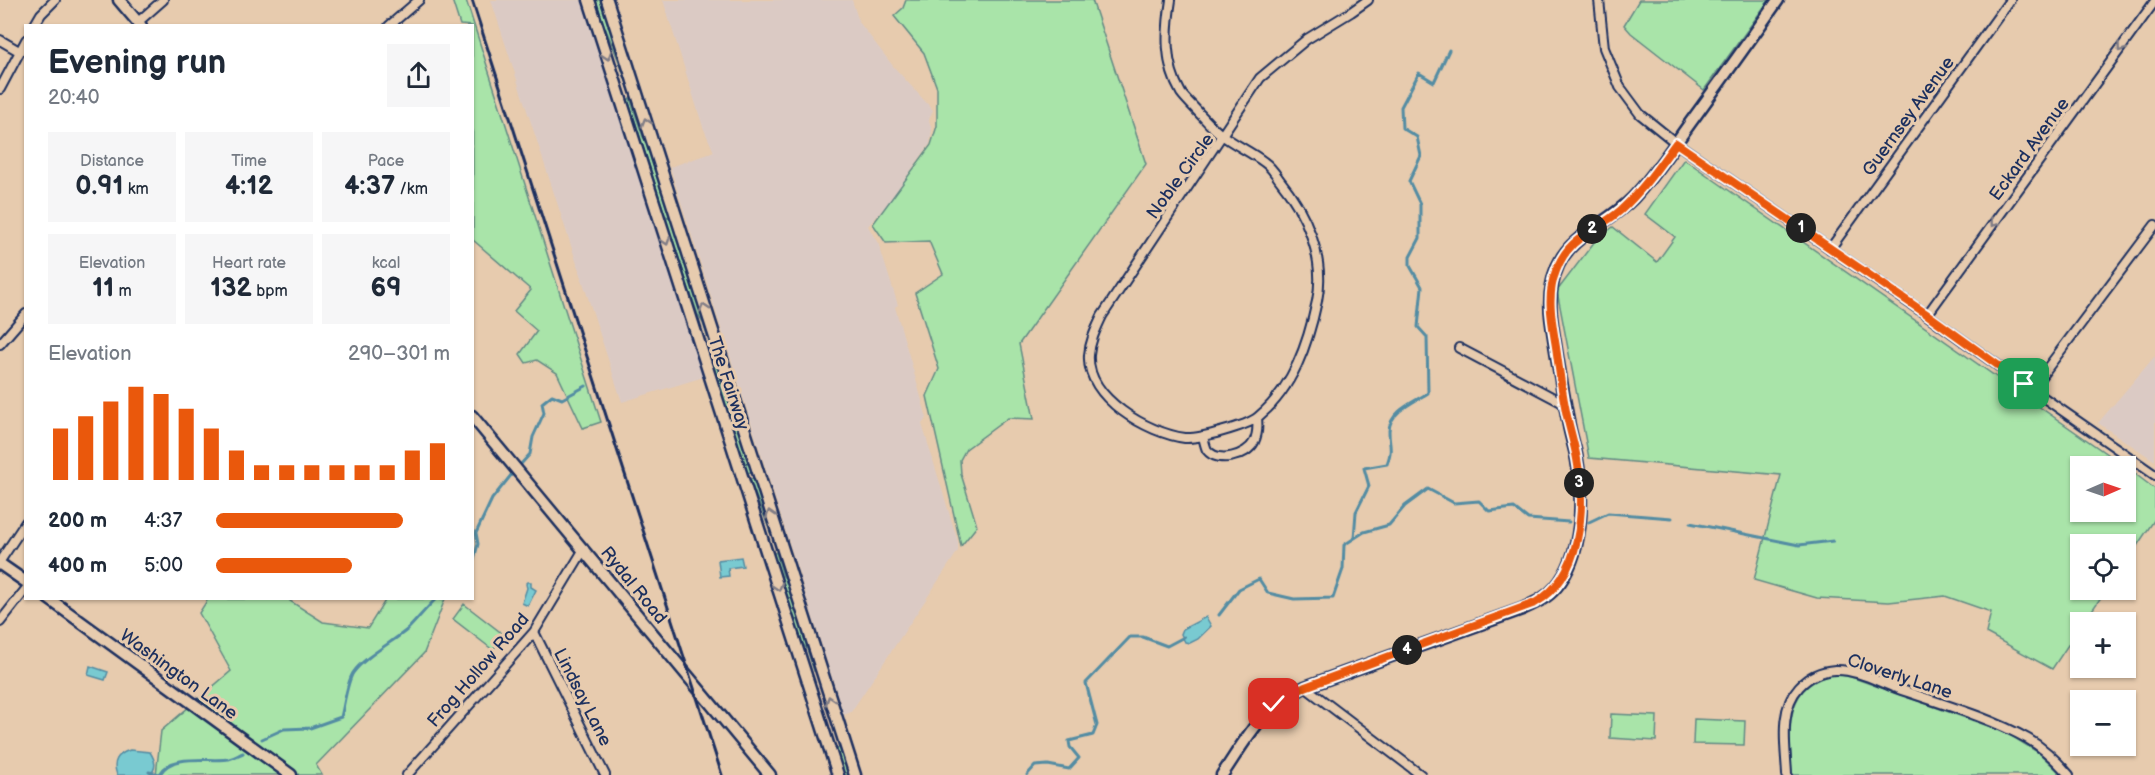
<!DOCTYPE html>
<meta charset="utf-8">
<style>
:root{--surface:#fff;--page:#f6f6f7;--text:#1f2937;--muted:#747a83;--accent:#ea580c}
body{margin:0;font-family:"Balsamiq Sans",sans-serif;background:var(--page);color:var(--text);height:100vh;display:flex;flex-direction:column;font-size:22px;white-space:nowrap}
*{box-sizing:border-box;margin:0}
p{font-size:20px;color:var(--muted)}
.icon{flex:none;width:33px;height:33px;fill:none;stroke:currentColor;stroke-width:2;stroke-linecap:round;stroke-linejoin:round}
.map{position:relative;flex:1;overflow:hidden}
.drawer{position:absolute;left:24px;top:24px;width:450px;height:576px;display:flex;flex-direction:column;background:var(--surface);border-radius:0px;box-shadow:0 2px 4px #0004}
.drawer>*{flex:none}
.needle{width:39px;rotate:88deg}
.fabs{position:absolute;left:2070px;top:456px;display:grid;gap:12px}
.fabs a{display:grid;place-items:center;width:66px;height:66px;border-radius:0px;background:var(--surface);box-shadow:0 2px 4px #0004;font-size:30px}
.pin{position:absolute;display:grid;place-items:center;width:51px;height:51px;color:#fff;margin:-26px;border-radius:12px;box-shadow:0 3px 9px #0006}
.km{position:absolute;width:30px;height:30px;margin:-15px;border-radius:50%;background:#222;color:#fff;font-size:16px;line-height:30px;text-align:center}
.round{display:grid;place-items:center;flex:none;width:63px;height:63px;border-radius:0px;background:var(--page)}
.summary{display:flex;align-items:center;justify-content:space-between;height:102px;padding:0 24px}
h1{font-size:33px;font-weight:600;line-height:45px}
.stats{display:grid;grid-template-columns:repeat(3,1fr);gap:9px;height:102px;padding:6px 24px}
.stats div{display:grid;align-content:center;border-radius:0px;background:var(--page);text-align:center}
.stats b{font-size:26px;font-weight:600}
.stats small{font-size:16px;font-weight:400}
.stats p{font-size:16px}
.chart{height:168px;padding:12px 24px}
.chart p{display:flex;justify-content:space-between}
.chart svg{width:100%;height:108px;margin-top:6px;stroke:var(--accent);stroke-width:6}
ul{padding:0 24px;list-style:none;font-size:20px}
li{display:grid;grid-template-columns:96px 72px 1fr;align-items:center;height:45px}
li i{height:15px;border-radius:8px;background:var(--accent)}
.map>svg:first-child{display:block}
</style>
<div class="map">
<svg width="2155" height="775" viewBox="0 0 2155 775">
<rect width="100%" height="100%" fill="#e7cbae"/>
<filter id="ink" filterUnits="userSpaceOnUse"><feTurbulence type="fractalNoise" baseFrequency=".0167" numOctaves="2"/><feDisplacementMap in="SourceGraphic" scale="12" xChannelSelector="R" yChannelSelector="G"/><feConvolveMatrix kernelMatrix="1 2 1 2 8 2 1 2 1" color-interpolation-filters="sRGB"/></filter>
<g filter="url(#ink)">
<path fill="#dbcac4" d="M491 0H583L707 376 622 402Z
M663 0H852L859 22 893 66 933 110 929 120 932 130 930 144 885 207 868 226 879 245 898 305 895 307 927 418 922 424 958 542V551L851 712 844 715 670 167 714 152 703 127Z
M2155 356V461L2098 423Z"/>
<path fill="#a9e4a9" stroke="#628a84" stroke-width="1.5" d="M452 0H466L601 422 583 428 557 373 537 360 526 363 520 354 537 331 514 311 531 290 473 240 472 26 460 25Z
M595 0H602L629 80 626 81C617 53 604 28 595 0Z
M906 0H1092L1146 164 1019 344 1034 419 1008 418 966 449 960 460 961 474 977 526 961 546 927 396 939 369 915 293 943 274 929 241 886 243 873 224 931 145 937 126V88L924 53 894 16 903 8Z
M1639 0H1769L1704 90 1631 33 1624 25Z
M630 98 643 137 651 148 672 215 668 217 665 215 628 100Z
M1684 159 2124 466H2080V512H2126V467L2155 489V519L2126 562V544H2080V590H2106L2084 622H2080V627L2052 669 1986 633 1991 612 1945 596 1889 602 1817 598 1754 580 1781 475 1589 458 1557 291 1595 241 1613 227 1657 262 1675 237 1645 214Z
M672 216 713 344 710 345 703 323 698 315 665 218H671Z
M713 364H716L724 390 731 398 754 471 747 473Z
M755 478 773 531 770 532C764 513 755 497 750 479Z
M776 552 783 576 790 583 818 670 814 671 807 649 800 640 773 554Z
M208 599H289L290 601 323 622 368 628 386 599H445L424 653 316 765 322 775H156L161 731 231 671 199 613Z
M464 604 504 635 493 650 453 619Z
M1836 674 1851 677 2005 732 2039 753 2062 775H1792C1789 733 1782 683 1836 674Z
M1611 714 1657 716 1656 741 1610 738Z
M1694 719 1745 721 1744 745 1693 744Z
M838 748H841L851 775H844L836 751Z"/>
<path fill="#79cad1" stroke="#538ca3" stroke-width="1.5" d="M741 557 743 566 728 568 729 576 720 577 718 560Z
M528 582H531V587L536 590 528 606 522 603 527 588 526 584Z
M1206 617 1211 626 1198 639 1190 643 1185 642 1181 634 1183 629Z
M90 666 108 672 105 680 88 675Z
M130 750 150 752C155 760 158 768 149 775H117C112 762 117 754 130 750Z"/>
<g fill="none" stroke-linecap="round" stroke-linejoin="round">
<path stroke="#538ca3" stroke-width="3" d="M521 464 530 454 533 437 544 413 542 403 552 395 562 399 586 386
M1589 522 1608 513 1672 518
M1690 523 1799 545 1833 541
M1354 538 1356 512 1369 486 1364 468 1387 464C1393 447 1389 447 1389 431 1389 412 1414 402 1428 393L1427 337 1418 327 1422 287 1410 266V257L1420 238V204L1409 181 1421 156 1417 137 1402 128 1401 107 1419 73 1434 82 1449 50
M472 566 478 544 476 533 492 499 512 474
M1219 615 1239 589 1259 579 1268 593 1294 599 1333 598 1343 569 1344 545 1364 532 1389 525 1405 506 1428 489 1454 503 1479 501 1489 511 1514 508 1528 519 1569 522
M262 739 284 729 310 728 341 717C344 706 347 682 353 673 364 657 393 642 408 629 418 619 426 608 437 598
M149 772 160 774C171 753 210 762 229 759 234 758 238 755 243 753
M1027 775 1035 766 1048 765 1069 769 1079 758 1070 747 1069 741 1093 735 1097 725 1086 683 1130 637H1143L1167 646 1184 637"/>
<g stroke="#1b2f5e" stroke-width="12">
<path id="street" d="M1171 0C1166 31 1164 64 1181 93 1186 100 1193 106 1199 113 1207 121 1213 129 1222 135 1235 145 1251 152 1264 162 1270 166 1275 173 1279 179 1306 212 1326 258 1317 301 1308 344 1293 388 1258 417 1247 426 1199 439 1185 438 1148 433 1086 398 1089 355 1090 341 1096 329 1102 316L1260 78 1307 39 1351 12 1368 0
M1599 0 1604 48 1620 87 1640 114 1676 143 1927 315 2024 384 2155 475
M138 22 163 0
M34 26 41 14 55 0
M389 26 419 0
M0 40 19 51
M0 89 26 40
M1830 249 2010 0
M1927 315 2155 1
M0 344 26 314
M1459 348 1565 404
M2031 390 2155 225
M1203 436C1204 440 1205 446 1207 450 1218 464 1247 456 1254 442 1258 434 1258 427 1257 418
M0 561 26 522
M0 622 26 589
M534 632 605 775
M1305 687 1421 775
M407 775 534 632 584 549
M1787 775C1786 747 1778 710 1799 687 1808 677 1821 671 1835 670 1855 669 1877 681 1896 688 1939 703 1989 717 2028 739 2044 748 2057 761 2069 775"/>
</g>
<g stroke="#1b2f5e" stroke-width="15">
<path id="secondary" d="M119 0 141 26
M589 0 838 775
M607 0 855 775
M472 416 770 775
M0 564 26 582
M48 598 291 775
M1222 775C1247 738 1262 706 1305 687L1522 609C1535 603 1547 598 1556 587 1583 555 1584 500 1577 460 1575 447 1570 434 1568 420 1563 395 1559 369 1555 344 1552 325 1548 305 1552 285 1560 236 1602 230 1633 198 1655 175 1674 145 1693 119 1722 79 1750 40 1778 0"/>
</g>
<use href="#street" stroke="#e7cbae" stroke-width="8"/>
<use href="#secondary" stroke="#e7cbae" stroke-width="10"/>
<path stroke="#1b2f5e" stroke-width="3" d="M472 0 722 775"/>
</g>
<defs><path id="oneway-chevron" d="M-2-3.5L2.5 0L-2 3.5" fill="none" stroke-width="1.6" stroke-linecap="round" stroke-linejoin="round" transform="scale(1.5)"/></defs>
<g stroke="#817d86">
<use href="#oneway-chevron" transform="translate(2121 48) rotate(126)"/>
<use href="#oneway-chevron" transform="translate(607 56) rotate(72)"/>
<use href="#oneway-chevron" transform="translate(646 122) rotate(-107)"/>
<use href="#oneway-chevron" transform="translate(1994 223) rotate(126)"/>
<use href="#oneway-chevron" transform="translate(666 241) rotate(72)"/>
<use href="#oneway-chevron" transform="translate(704 308) rotate(-107)"/>
<use href="#oneway-chevron" transform="translate(770 514) rotate(-108)"/>
<use href="#oneway-chevron" transform="translate(778 587) rotate(73)"/>
<use href="#oneway-chevron" transform="translate(830 700) rotate(-108)"/>
</g>
</g>
<g fill="none" stroke-linecap="round" stroke-linejoin="round" filter="url(#ink)">
<g stroke="#fff" stroke-width="12">
<path id="route" d="M1274 704 1305 687 1535 603C1582 577 1586 508 1577 459 1574 442 1568 424 1565 406 1561 387 1559 367 1556 347 1552 322 1546 295 1556 271 1569 235 1596 232 1621 210 1642 191 1659 166 1676 143L1928 315 2024 384"/>
</g>
<use href="#route" stroke="#ea580c" stroke-width="8"/>
</g>
<g text-anchor="middle" stroke-width="6" stroke-linejoin="round" paint-order="stroke">
<g font-size="18" fill="#1b2f5e" stroke="#e7cbae">
<text transform="translate(1908 116) rotate(-54)" y="6">Guernsey Avenue</text>
<text transform="translate(2029 149) rotate(-54)" y="6">Eckard Avenue</text>
<text transform="translate(1180 176) rotate(-54)" y="6">Noble Circle</text>
<text transform="translate(729 383) rotate(72)" y="6">The Fairway</text>
<text transform="translate(634 585) rotate(51)" y="6">Rydal Road</text>
<text transform="translate(478 670) rotate(-49)" y="6">Frog Hollow Road</text>
<text transform="translate(179 674) rotate(36)" y="6">Washington Lane</text>
<text transform="translate(1900 676) rotate(18)" y="6">Cloverly Lane</text>
<text transform="translate(583 697) rotate(63)" y="6">Lindsay Lane</text>
</g>
</g>
</svg>
<div class="fabs">
<a><svg class="needle" viewBox="-14 -14 28 28"><path d="M0-13l5 13h-10z" fill="#e53935"/><path d="M0 13l5-13h-10z" fill="#747a83"/></svg></a>
<a><svg class="icon" aria-label="locate" viewBox="0 0 24 24"><circle cx="12" cy="12" r="6"/><path d="M12 2v4M12 18v4M2 12h4M18 12h4"/></svg></a>
<a>+</a>
<a>−</a>
</div>
<div class="pin" style="left:2024px;top:384px;background:#1e9e55"><svg class="icon" aria-label="arrive" viewBox="0 0 24 24"><path d="M6 21V4h12l-3 4 3 4H6"/></svg></div>
<div class="pin" style="left:1274px;top:704px;background:#d93025"><svg class="icon" aria-label="check" viewBox="0 0 24 24"><path d="M5 12l5 5 9-10"/></svg></div>
<b class="km" style="left:1801px;top:228px">1</b>
<b class="km" style="left:1592px;top:229px">2</b>
<b class="km" style="left:1579px;top:483px">3</b>
<b class="km" style="left:1407px;top:650px">4</b>
<section class="drawer">
<div class="summary"><div><h1>Evening run</h1><p>20:40</p></div><a class="round"><svg class="icon" aria-label="share" viewBox="0 0 24 24"><path d="M12 15V3M7 8l5-5 5 5M5 13v7h14v-7"/></svg></a></div>
<div class="stats">
<div><p>Distance</p><b>0.91<small> km</small></b></div>
<div><p>Time</p><b>4:12</b></div>
<div><p>Pace</p><b>4:37<small> /km</small></b></div>
</div>
<div class="stats">
<div><p>Elevation</p><b>11<small> m</small></b></div>
<div><p>Heart rate</p><b>132<small> bpm</small></b></div>
<div><p>kcal</p><b>69</b></div>
</div>
<div class="chart"><p><span>Elevation</span>290–301 m</p>
<svg viewBox="0 0 160 44" preserveAspectRatio="none"><path d="M5 44V23M15 44V18M25 44V12M35 44V6M45 44V9M55 44V15M65 44V23M75 44V32M85 44V38M95 44V38M105 44V38M115 44V38M125 44V38M135 44V38M145 44V32M155 44V29"/></svg>
</div>
<ul>
<li><b>200 m</b>4:37<i style="width:80%"></i></li>
<li><b>400 m</b>5:00<i style="width:58%"></i></li>
</ul>
</section>
</div>
